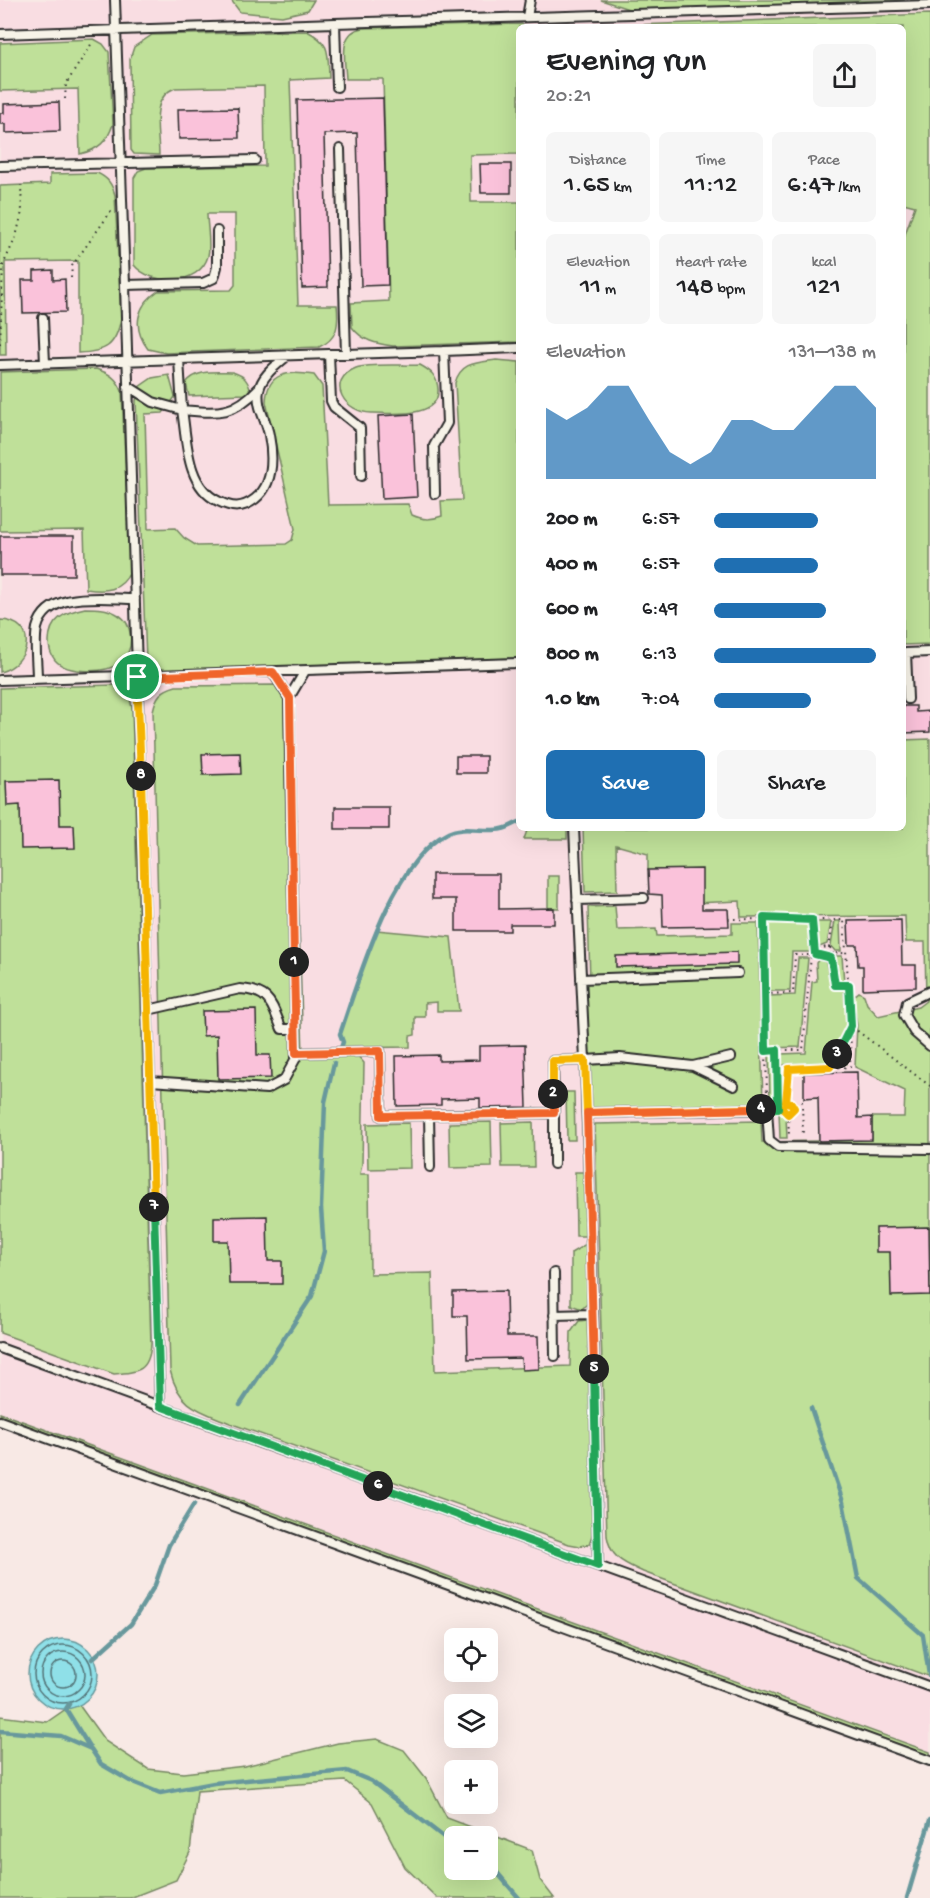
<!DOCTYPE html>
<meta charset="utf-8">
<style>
:root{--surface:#fff;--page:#f6f6f6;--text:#202124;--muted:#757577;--accent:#1f6fb2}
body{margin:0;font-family:"Gochi Hand",sans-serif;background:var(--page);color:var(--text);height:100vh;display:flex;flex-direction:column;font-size:22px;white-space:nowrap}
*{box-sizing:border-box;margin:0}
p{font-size:20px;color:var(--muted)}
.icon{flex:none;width:33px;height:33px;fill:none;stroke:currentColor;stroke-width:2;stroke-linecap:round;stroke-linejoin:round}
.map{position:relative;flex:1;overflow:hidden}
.side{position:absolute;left:516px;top:24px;width:390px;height:807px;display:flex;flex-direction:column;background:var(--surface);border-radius:9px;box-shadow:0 6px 24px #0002}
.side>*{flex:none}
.fabs{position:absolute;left:444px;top:1628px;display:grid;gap:12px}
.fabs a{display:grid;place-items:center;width:54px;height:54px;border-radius:9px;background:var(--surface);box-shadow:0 6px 24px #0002;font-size:30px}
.pin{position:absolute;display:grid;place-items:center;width:51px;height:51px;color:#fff;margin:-26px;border:3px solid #fff;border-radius:50%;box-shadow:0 2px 6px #0007}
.km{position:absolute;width:30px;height:30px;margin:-15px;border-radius:50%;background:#222;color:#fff;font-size:16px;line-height:30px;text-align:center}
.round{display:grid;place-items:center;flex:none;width:63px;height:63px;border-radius:9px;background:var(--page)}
.head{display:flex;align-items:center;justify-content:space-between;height:102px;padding:0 30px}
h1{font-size:33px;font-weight:600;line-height:45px}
.metrics{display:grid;grid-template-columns:repeat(3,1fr);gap:9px;height:102px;padding:6px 30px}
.metrics div{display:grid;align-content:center;border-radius:9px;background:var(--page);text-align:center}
.metrics b{font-size:26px;font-weight:600}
.metrics small{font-size:16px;font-weight:400}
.metrics p{font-size:16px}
.chart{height:168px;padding:12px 30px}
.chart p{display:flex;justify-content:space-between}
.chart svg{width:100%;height:108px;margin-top:6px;fill:var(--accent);opacity:.7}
.button{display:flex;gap:12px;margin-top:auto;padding:12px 30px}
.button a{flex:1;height:69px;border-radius:9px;background:var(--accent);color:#fff;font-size:24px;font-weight:600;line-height:69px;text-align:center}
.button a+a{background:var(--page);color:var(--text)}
ul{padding:0 30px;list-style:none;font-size:20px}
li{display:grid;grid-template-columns:96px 72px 1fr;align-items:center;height:45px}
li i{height:15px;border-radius:8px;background:var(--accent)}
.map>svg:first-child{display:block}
</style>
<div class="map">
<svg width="930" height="1898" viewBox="0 0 930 1898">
<rect width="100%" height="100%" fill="#f8e9e5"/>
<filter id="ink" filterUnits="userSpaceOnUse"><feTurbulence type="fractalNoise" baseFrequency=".0167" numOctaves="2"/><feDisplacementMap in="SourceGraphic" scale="12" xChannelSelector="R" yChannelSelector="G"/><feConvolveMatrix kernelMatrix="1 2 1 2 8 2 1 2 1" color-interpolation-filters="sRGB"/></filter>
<g filter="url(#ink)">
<path fill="#f9dde2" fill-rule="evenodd" d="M0 0H930V1752L0 1413ZM519 27H903V828H519Z"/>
<path fill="#bfe099" stroke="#758662" stroke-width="1.5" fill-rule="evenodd" d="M231 0H314L308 10 282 16 240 12Z
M601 0H930V5L644 14Z
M930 14V644L903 645V240L915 206 903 203V27H581Z
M521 24 530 27H519V154L470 155 471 202H519V342L393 346C377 344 362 341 352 327L351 303 389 301 383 79H346C345 59 338 32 363 28Z
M307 31C331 43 328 53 329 78L290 80 298 305H337C339 324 338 339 319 347L166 353 148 349C132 328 136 306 158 291L231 290 235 285V214H207C207 226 211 244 208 256 200 286 151 286 134 265V178L138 171 146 168 265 166 264 86 175 88C149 98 159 132 159 155L134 154 131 150 130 59 134 47 152 35Z
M94 39 103 44 109 52 113 124C108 141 98 150 80 154L78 89 0 91V43Z
M97 173C108 178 112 184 115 195L121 318C116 347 105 352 78 353V261L5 262 6 355H0V186L50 184V174Z
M496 360 519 362V658L169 671 157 668 146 660 136 401 139 387 152 378 169 375 175 397 163 413 145 414 148 529 175 528 184 538 197 546 286 544 292 540 295 529 266 402C267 371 289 371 314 375L322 386 328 505 408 504 412 515C423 520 431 520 442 516L441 501 462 500 455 383C461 362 476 363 496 360Z
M420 365C431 371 437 376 438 389 440 419 391 413 373 413 345 414 324 381 356 368 370 363 403 366 420 365Z
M96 369C109 373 117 378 122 391L130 572C121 591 106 592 86 589L84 530 0 531V372Z
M232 372C242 375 247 378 250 389L246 394 189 396 186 383C197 369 216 372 232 372Z
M85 608C96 608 107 608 117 614 134 623 135 649 121 662 107 674 67 674 55 660 51 655 49 648 49 642 49 619 65 612 85 608Z
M0 620C38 621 32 663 0 672Z
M114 685C128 689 130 695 132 709L151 1344C149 1371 139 1372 114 1374L0 1333V688Z
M276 685 284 698 285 789H295L303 1056 357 1055 364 1063 362 1164 360 1174H369L370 1274 432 1273 435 1371 570 1366 571 1332 579 1321 587 1320 595 1527 589 1544 580 1546 569 1544 235 1425C202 1411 179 1409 170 1370L153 711C156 696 161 690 176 686Z
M930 739V1677L643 1572C624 1563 611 1559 607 1536L595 1124 761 1121 762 1142 872 1140V1117H904L905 1091 855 1067 857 1025 852 998 859 992 864 995 867 1004 878 1016 918 1007 926 1001 925 942H906L905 916 741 917 740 901 694 903 648 870V854L616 845 617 891 585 892 583 828H903V740Z
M528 828H567V839H524Z
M548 876H559V908H548Z
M615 906 617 930 656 929 657 936 732 934V923H758L763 1104 592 1108 586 982H590L588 907Z
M767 920 808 921 810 952H792L790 991H768Z
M835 921H840L841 951H835L831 946Z
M814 922H831L827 944 817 948Z
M376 930 451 937 459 1011H437V1002L425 1003V1017H415V1035L410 1036V1047L341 1048 343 1042 340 1034Z
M836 956H842L844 983H837L833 959Z
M798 958H808L800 1047 769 1048 768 996 795 995Z
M819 959 826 962 832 988H844L847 1025 828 1063 780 1065V1054L806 1053 812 982 817 981 816 963Z
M848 1037 847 1064H835Z
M769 1053H774L775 1106H770Z
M566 1092H574L575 1140H567Z
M779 1111 786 1116 787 1138H780Z
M491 1122 492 1167 450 1168 449 1123Z
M533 1122 534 1167H502L501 1123Z
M409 1123 410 1168 368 1169 367 1124Z
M575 1172H585L586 1236H576Z
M586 1244 587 1304 582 1309 571 1305V1253Z
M0 1413 930 1752V1761L0 1421Z
M79 1705 105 1741 148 1769 183 1773 245 1766 338 1743 377 1739 404 1750 426 1778 447 1818 532 1850 540 1880 554 1898H437L405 1867 372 1803 345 1781 197 1791 190 1852 176 1880 130 1898H0V1716L47 1722 66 1709ZM454 1836H488V1869H454Z"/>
<path fill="#8fe0e8" stroke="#67989c" stroke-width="1.5" d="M28 1674a35 35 0 1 1 70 0a35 35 0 1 1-70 0Z"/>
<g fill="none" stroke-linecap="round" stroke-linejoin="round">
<path stroke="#537377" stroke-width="1.5" d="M34 1674a29 29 0 1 1 58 0a29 29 0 1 1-58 0Z
M41 1674a22 22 0 1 1 44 0a22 22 0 1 1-44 0Z
M50 1674a13 13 0 1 1 26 0a13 13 0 1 1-26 0Z"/>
<path stroke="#67989c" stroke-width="4.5" d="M341 1048 343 1042 340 1034C359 979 392 860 448 833 463 825 486 833 502 829 508 828 514 824 519 822
M240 1405 312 1296 324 1251 321 1208 325 1102 334 1063
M811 1408 843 1502 858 1578 923 1635 929 1675
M92 1659 131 1624 155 1585 169 1545 194 1504
M69 1704 66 1709 90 1748
M0 1731 61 1736 91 1749 101 1764 130 1781 160 1793 214 1783 347 1771 371 1781 454 1845
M488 1862 519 1898
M907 1898 930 1820"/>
</g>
<path fill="#fac2da" stroke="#2b2b2b" stroke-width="1.5" d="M383 98 388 285 361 286 357 133 324 134 328 287 302 288 297 100Z
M59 102 60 131 5 133V124H0V113H4V104Z
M238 108 239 138 179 139 178 109Z
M480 164H511V193H481Z
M53 270V280L65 279 66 312 23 313 22 280H34V271Z
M413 414 417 497 382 499 378 416Z
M0 536H74V575H0Z
M903 706H916V712L930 711V732L903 733Z
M240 753 241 774 203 775 202 754Z
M456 756H486V773H456Z
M59 780 60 825H74L75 848 21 849 20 805 7 806 6 781Z
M335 807H389V829H335Z
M702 869V909H728L729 926 663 927 662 895 649 894 648 870Z
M432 874H499V909L554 908V924H510V931H456V899H432Z
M901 920 902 965H916V987L863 989V966H858L857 945H849L848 921Z
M737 952V964L616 967V956Z
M256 1010 257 1055H270L271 1078 218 1079 217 1035 203 1036 202 1011Z
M525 1045 527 1107 480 1108V1098L441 1099V1105L397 1106 396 1056 439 1055V1061L479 1060V1046Z
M857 1072 858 1118 872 1117V1140L819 1141 818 1097 804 1098V1073Z
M267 1216 268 1261H282V1284H229L228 1241H214V1217Z
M929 1227 930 1295 891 1296 890 1252H876V1228Z
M506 1291 507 1336H538L539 1369 522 1370 521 1358 468 1359 467 1316H453V1292Z"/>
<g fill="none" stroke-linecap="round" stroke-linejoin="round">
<g stroke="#2b2b2b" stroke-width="12">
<path id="service" d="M115 0 125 285 203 283 214 278 217 267V231
M527 17 530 0
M0 34 335 23
M337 87 335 23 930 5
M340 149 346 354 444 351
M0 166 255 160
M125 285 160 1406
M43 318 45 363
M346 354H329L331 401 334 407 360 428 361 476
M179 359 182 410C217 413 233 416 259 388
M0 365 329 354
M128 386 153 402 182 410C187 440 186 486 218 501 232 508 242 509 255 499 274 484 273 456 269 435 266 419 256 407 259 390 262 375 277 365 288 355
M435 494 434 446 447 423 444 351 519 348
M37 679C37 663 34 643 37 628 47 589 104 599 135 599
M0 680 519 663
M289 698 305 671
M908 699 906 653 930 652
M574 828 585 1060 620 1058 693 1066 734 1086
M577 900 644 898
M581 979 738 973
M930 991 907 1002 904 1015 914 1032 930 1046
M148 1010 240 989C271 991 271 1004 282 1029H295
M296 1053 380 1051 381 1116 429 1115
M693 1066 731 1057
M150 1081 267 1089 284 1080 296 1058 289 698 273 672
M554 1113 553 1061 585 1060 593 1314
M587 1113 767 1109 769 1140 778 1147 930 1149
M430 1167 429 1115 554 1113V1164
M554 1273 555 1356
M554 1315 593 1314 598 1566
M0 1348 930 1687
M0 1421 930 1761"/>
</g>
<path stroke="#2b2b2b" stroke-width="2" stroke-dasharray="1.5 4.5" stroke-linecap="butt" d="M65 99 66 84 92 43
M71 278 72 266 112 210
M0 344 3 265 16 237 22 212 21 185
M764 918 766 1050
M728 919 811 920 815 954 846 953
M821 953a6 6 0 1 1 12 0a6 6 0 1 1-12 0Z
M829 948 833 921
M831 958 835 985H849
M765 994 793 993 795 955H811L803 1050H777
M830 1067 851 1026 930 1086
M778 1069 850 1067 851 1026 844 920H811
M767 1097 766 1051 777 1050 778 1105
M802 1101 803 1137
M782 1108a6 6 0 1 1 12 0a6 6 0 1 1-12 0Z
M786 1102 789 1069
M779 1108H802
M788 1114 789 1135"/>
<use href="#service" stroke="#f7f3e8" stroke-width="8"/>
</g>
</g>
<g fill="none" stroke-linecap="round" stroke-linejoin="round" filter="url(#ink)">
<g stroke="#fff" stroke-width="12">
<path id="split-1" d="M137 677 273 672 290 698 294 962"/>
</g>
<g stroke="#fff" stroke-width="12">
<path id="split-2" d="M294 962 296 1053 380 1051 381 1116 554 1113 553 1094"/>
</g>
<g stroke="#fff" stroke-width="12">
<path id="split-3" d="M553 1094V1061L585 1060 587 1113 782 1108 788 1114 794 1108 791 1103 786 1102 789 1069 830 1067 837 1054"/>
</g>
<g stroke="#fff" stroke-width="12">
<path id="split-4" d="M761 1109 778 1108 777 1050 766 1051 764 918 812 920 815 954 831 958 835 985H849L851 1026 837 1054"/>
</g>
<g stroke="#fff" stroke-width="12">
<path id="split-5" d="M594 1369 587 1113 761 1109"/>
</g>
<g stroke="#fff" stroke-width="12">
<path id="split-6" d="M378 1486 598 1566 594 1369"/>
</g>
<g stroke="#fff" stroke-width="12">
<path id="split-7" d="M154 1207 160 1406 378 1486"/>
</g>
<g stroke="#fff" stroke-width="12">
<path id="split-8" d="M141 776 154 1207"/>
</g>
<g stroke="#fff" stroke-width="12">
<path id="split-9" d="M137 677 141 776"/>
</g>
<use href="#split-1" stroke="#f0652b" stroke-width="8"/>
<use href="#split-2" stroke="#f0652b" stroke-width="8"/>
<use href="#split-3" stroke="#f5b400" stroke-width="8"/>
<use href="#split-4" stroke="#22a559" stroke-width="8"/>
<use href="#split-5" stroke="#f0652b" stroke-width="8"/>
<use href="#split-6" stroke="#22a559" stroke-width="8"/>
<use href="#split-7" stroke="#22a559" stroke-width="8"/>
<use href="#split-8" stroke="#f5b400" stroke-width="8"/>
<use href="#split-9" stroke="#f5b400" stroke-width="8"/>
</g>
</svg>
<div class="fabs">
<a><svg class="icon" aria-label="locate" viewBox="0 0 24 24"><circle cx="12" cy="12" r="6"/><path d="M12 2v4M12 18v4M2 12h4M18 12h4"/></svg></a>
<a><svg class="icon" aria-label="layers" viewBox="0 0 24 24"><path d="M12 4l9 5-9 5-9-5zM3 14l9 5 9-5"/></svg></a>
<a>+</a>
<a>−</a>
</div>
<div class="pin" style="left:137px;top:677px;background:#1e9e55"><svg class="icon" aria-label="arrive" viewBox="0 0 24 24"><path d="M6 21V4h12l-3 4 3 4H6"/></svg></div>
<b class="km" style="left:294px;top:962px">1</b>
<b class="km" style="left:553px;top:1094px">2</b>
<b class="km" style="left:837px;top:1054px">3</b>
<b class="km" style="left:761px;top:1109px">4</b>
<b class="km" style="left:594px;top:1369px">5</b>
<b class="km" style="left:378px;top:1486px">6</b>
<b class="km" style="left:154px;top:1207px">7</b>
<b class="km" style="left:141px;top:776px">8</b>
<section class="side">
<div class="head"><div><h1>Evening run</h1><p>20:21</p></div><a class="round"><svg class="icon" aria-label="share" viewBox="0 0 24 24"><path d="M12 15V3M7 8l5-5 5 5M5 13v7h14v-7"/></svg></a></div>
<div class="metrics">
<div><p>Distance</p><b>1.65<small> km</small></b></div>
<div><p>Time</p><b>11:12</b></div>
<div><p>Pace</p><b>6:47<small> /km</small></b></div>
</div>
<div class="metrics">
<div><p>Elevation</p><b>11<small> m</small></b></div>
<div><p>Heart rate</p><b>148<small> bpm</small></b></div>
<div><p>kcal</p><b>121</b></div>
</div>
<div class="chart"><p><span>Elevation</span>131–138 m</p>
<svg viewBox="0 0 160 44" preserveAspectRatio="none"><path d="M0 44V15L10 20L20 15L30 6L40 6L50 20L60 33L70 38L80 33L90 20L100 20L110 24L120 24L130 15L140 6L150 6L160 15V44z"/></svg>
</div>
<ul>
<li><b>200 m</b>6:57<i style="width:64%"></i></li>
<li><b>400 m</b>6:57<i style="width:64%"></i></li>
<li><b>600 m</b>6:49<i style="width:69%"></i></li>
<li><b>800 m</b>6:13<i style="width:100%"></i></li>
<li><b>1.0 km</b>7:04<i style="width:60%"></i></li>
</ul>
<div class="button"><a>Save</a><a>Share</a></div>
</section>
</div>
